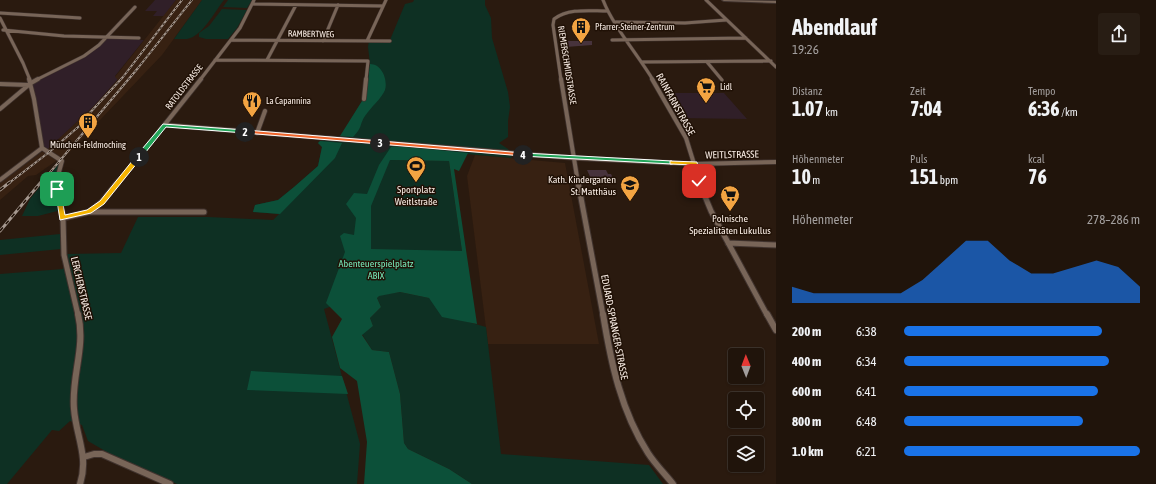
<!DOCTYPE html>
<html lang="de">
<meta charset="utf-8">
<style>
:root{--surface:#20140b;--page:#281d14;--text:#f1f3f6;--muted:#a29e9d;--line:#3d332c;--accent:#1a73e8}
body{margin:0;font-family:"Asap Condensed",sans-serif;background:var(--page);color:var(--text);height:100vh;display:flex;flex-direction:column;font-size:15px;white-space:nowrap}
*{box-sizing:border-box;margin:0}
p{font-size:13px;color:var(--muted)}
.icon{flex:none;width:22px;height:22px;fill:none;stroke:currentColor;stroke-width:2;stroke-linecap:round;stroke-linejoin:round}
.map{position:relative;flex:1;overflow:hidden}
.drawer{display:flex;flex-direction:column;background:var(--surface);width:380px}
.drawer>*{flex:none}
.needle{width:26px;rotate:359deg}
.buttons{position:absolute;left:728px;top:348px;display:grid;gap:8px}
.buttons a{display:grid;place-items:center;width:36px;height:36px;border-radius:4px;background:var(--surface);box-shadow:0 1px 3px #0004,0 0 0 1px var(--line);font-size:20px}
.pin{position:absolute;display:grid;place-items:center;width:34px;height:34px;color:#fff;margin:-17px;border-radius:8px;box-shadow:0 2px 6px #0006}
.km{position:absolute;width:20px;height:20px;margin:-10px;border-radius:50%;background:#222;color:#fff;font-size:11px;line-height:20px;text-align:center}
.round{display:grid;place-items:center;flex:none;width:42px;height:42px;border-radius:4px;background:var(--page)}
.headline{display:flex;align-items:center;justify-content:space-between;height:68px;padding:0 16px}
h1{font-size:22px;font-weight:700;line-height:30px}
.metrics{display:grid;grid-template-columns:repeat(3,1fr);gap:6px;height:68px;padding:4px 16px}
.metrics div{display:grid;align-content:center}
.metrics b{font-size:20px;font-weight:700}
.metrics small{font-size:11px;font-weight:400}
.metrics p{font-size:11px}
.chart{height:112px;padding:8px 16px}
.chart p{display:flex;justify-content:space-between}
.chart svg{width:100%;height:72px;margin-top:4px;fill:var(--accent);opacity:.7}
ul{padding:0 16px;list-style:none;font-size:13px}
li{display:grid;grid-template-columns:64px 48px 1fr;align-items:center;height:30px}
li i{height:10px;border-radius:5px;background:var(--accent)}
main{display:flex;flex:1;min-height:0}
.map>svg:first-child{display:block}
</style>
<main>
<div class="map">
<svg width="776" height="484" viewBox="0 0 776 484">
<rect width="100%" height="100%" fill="#2a1a0f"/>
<path fill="#301f28" d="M155 0H176L164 16H153L157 11H145Z
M105 38 144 40 115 76 118 79 94 106 48 149 43 151 31 82 84 55Z
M664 93H724L747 119 680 118Z"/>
<path fill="#372112" d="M176 0H202L162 55 60 162 56 161 36 175 28 176 0 200V183L43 151 48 149 94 106 118 80 115 77Z
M475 155 565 163 599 344H488L467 176Z"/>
<path fill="#0e3023" d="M202 0H224C215 11 202 37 187 39 183 39 178 39 174 39Z
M228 0H252L247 8 223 7Z
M414 0H485V5L491 18 492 38 508 92 510 107 508 121V137L499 143 508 149 512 158 395 148 391 160 449 161 462 251 383 288 324 309 360 444 357 484H177L112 455 88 441 82 425 70 421 59 431 52 430 7 484H0V274L63 269 68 258 67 254 121 253 138 217H208L273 220 279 214 253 212 255 205 278 200 294 187 318 166 322 147 318 143 320 141 341 136 362 101 366 98 370 64 368 47 369 41 390 40 405 4 413 2Z
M222 9 247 10 237 28 228 39H206L199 37V33L209 26Z
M60 162 56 180 61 210 38 216H22L30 199Z
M60 234 61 249 0 255V240Z
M400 292 429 298 461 320 486 327 501 454 649 465 663 484H472L449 469 408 449 404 443 400 394 389 352 372 350 362 334 373 326 370 318 381 307 377 298 379 295Z"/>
<path fill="#0c5039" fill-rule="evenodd" d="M370 64C382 64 388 80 385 90 382 98 370 108 365 116 359 125 363 127 353 137L340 136 362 101 366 98Z
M320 141 342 143 335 158 280 214 253 212 255 205 278 200 294 187 318 166 322 147 318 143Z
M397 146 468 153 459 171 454 169 477 324 442 317 429 298 400 292 379 296 377 298 381 307 370 318 373 326 362 335 372 350 389 352 400 394 404 443 408 449 449 469 472 484H364L367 442 357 381 340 368 332 337 342 319 326 303 345 252 340 236 344 233 354 235 356 218 346 204 354 193 367 194 379 165 391 147ZM390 160 449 161 462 251 371 249V206Z
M251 371 342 376 348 394 247 390Z"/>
<path fill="#47333c" d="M561 41H592V45L566 47Z
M587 170H606L608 174H611L615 183H593Z"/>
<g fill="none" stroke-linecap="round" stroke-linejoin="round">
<g stroke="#40332e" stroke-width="4">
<path id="minor-far3" d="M603 0C613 26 638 55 653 80
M706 0 776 67
M252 4 383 6
M0 13 80 18
M0 18 23 63 30 80
M616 22 685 23 726 20
M3 30 64 36 139 38
M231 40 390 41
M612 40 746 38
M323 41 338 5
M367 41 386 0
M215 60 368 61 366 80
M267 60 296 5
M642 62 771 61
M707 62 722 80
M36 80 84 56 99 45 135 7
M200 80 240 28 254 0
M561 80 553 25 554 19C569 8 589 11 607 11"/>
</g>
<g stroke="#40332e" stroke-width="5.5">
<path id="minor-far2" d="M29 79 34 99 42 148 62 161 56 183
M561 79 578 183
M652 79 686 138 700 183
M0 84 28 85
M364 99 366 79
M0 109 31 83 38 79
M165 125 574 158 695 164 776 162
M257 133 265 111
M0 180 42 148
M118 183 201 79"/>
</g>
<g stroke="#40332e" stroke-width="7">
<path id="minor-far1" d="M56 182 63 218 64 255 78 315
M578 182 603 315
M699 182 711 211 767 315
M90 212H204
M63 218 89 212 102 202 118 182
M728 243 776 245"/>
</g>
<g stroke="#40332e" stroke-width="8">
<path id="minor" d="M78 314C86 348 71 376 74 409 76 436 89 457 80 484
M603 314C611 363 621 411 648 453 655 464 665 474 673 484
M767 314 776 330
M84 457 94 454H102L170 484"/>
</g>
<g stroke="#40332e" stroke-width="2">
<path id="secondary" d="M722 0 776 1V3L724 1Z"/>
</g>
<use href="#minor-far3" stroke="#786558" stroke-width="3"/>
<use href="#minor-far2" stroke="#786558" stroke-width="4"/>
<use href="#minor-far1" stroke="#786558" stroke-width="5"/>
<use href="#minor" stroke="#786558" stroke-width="6"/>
<use href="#secondary" fill="#786558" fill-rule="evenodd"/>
<g stroke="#a5988f" stroke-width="2">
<path id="rail-far1" d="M86 117 123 77 182 0
M9 183 48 153 91 116
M41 183 138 68 192 0"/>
</g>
<g stroke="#a5988f" stroke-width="3">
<path id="rail" d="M0 190 10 182
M0 231 41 182"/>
</g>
<use href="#rail-far1" stroke="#201106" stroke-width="1" stroke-dasharray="2.5" stroke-linecap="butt"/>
<use href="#rail" stroke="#201106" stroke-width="1.5" stroke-dasharray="4.5" stroke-linecap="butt"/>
</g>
<path fill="#f5b400" stroke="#fff" d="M137 155 142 157 104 204 91 213 60 220 55 188 60 189 65 215 87 210 100 201Z"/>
<path fill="#22a559" stroke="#fff" d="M163 124 245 130 248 132 245 133 166 127 141 158H137V155Z"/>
<path fill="#f0652b" stroke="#fff" d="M245 130 380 141 383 143 380 144 244 133 243 132Z"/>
<path fill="#f0652b" stroke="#fff" d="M380 141 523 153 526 155 523 156 379 144 378 143Z"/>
<path fill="#22a559" stroke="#fff" d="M523 153 672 161 674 163 672 164 521 156 520 155Z"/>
<path fill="#f5b400" stroke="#fff" d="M670 161 697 162 701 182 696 181 693 165 672 164H670Z"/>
<defs>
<g id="building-pin" transform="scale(1)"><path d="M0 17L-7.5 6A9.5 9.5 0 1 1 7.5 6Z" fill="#f3a442" stroke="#201106"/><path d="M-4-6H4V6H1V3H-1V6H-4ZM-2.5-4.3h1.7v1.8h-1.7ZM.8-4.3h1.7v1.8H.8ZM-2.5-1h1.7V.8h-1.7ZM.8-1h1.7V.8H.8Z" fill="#111"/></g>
<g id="supermarket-pin" transform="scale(1)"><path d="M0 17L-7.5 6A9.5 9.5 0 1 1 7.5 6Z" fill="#f3a442" stroke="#201106"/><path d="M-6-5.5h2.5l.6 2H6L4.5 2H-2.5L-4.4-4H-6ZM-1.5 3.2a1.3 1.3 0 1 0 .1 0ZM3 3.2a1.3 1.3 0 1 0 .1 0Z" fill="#111"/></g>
<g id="restaurant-pin" transform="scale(1)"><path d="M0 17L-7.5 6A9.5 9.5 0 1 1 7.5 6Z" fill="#f3a442" stroke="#201106"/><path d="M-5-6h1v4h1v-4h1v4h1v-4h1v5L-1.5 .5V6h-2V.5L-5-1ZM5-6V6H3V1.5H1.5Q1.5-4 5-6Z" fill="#111"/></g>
<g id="stadium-pin" transform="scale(1)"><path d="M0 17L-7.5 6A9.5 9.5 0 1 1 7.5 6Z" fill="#f3a442" stroke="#201106"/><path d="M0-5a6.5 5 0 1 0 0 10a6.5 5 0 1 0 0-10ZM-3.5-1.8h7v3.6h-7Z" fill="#111"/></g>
<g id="school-pin" transform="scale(1)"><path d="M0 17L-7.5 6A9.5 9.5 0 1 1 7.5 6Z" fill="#f3a442" stroke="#201106"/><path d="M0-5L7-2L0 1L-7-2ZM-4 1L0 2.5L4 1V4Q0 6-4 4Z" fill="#111"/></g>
</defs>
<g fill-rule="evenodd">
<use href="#building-pin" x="581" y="27"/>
<use href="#supermarket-pin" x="706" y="87"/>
<use href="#restaurant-pin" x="252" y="101"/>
<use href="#building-pin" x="88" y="122"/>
<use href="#stadium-pin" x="416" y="166"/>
<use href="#school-pin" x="630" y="185"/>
<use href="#supermarket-pin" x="730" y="195"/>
</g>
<g text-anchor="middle" stroke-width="3" stroke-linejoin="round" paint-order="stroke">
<g font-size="9" fill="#f9ede5" stroke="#201106" text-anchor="start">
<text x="595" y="30">Pfarrer-Steiner-Zentrum</text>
<text x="720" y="90">Lidl</text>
<text x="266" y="104">La Capannina</text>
<text x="88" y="148" text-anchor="middle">München-Feldmoching</text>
</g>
<g font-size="9" fill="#f9ede5" stroke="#201106">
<text transform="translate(311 34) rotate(1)" y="3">RAMBERTWEG</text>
<text transform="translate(567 65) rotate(81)" y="3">RIEMERSCHMIDSTRASSE</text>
<text transform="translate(184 87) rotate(-52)" y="3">RATOLDSTRASSE</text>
</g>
<g font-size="10" fill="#f9ede5" stroke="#201106">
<text transform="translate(676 104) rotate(61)" y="4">RAINFARNSTRASSE</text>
<text transform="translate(732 154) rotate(-1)" y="4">WEITLSTRASSE</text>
<text transform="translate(82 288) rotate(77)" y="4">LERCHENSTRASSE</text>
<text transform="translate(615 327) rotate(79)" y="4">EDUARD-SPRANGER-STRASSE</text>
</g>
<g font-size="10" fill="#f9ede5" stroke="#201106">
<text x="616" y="183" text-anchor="end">Kath. Kindergarten<tspan x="616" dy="12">St. Matthäus</tspan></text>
<text x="416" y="193">Sportplatz<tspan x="416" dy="12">Weitlstraße</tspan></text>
<text x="730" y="222">Polnische<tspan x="730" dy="12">Spezialitäten Lukullus</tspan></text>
</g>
<g font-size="10" fill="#76e8b9" stroke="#201106">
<text x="376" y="267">Abenteuerspielplatz<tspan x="376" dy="12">ABIX</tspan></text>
</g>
</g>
</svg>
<div class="buttons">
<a><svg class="needle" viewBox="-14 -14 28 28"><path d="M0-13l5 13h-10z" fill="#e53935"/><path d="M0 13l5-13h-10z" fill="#a29e9d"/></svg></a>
<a><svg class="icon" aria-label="locate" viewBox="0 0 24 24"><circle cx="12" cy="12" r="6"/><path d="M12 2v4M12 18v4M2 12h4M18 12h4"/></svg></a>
<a><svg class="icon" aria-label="layers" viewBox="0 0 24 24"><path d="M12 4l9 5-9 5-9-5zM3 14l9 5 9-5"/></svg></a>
</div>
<div class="pin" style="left:57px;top:189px;background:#1e9e55"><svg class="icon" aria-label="arrive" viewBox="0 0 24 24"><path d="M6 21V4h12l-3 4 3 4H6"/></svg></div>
<div class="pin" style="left:699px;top:181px;background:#d93025"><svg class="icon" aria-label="check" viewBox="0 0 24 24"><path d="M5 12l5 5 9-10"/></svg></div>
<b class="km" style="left:139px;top:157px">1</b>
<b class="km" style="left:245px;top:132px">2</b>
<b class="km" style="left:380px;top:143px">3</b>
<b class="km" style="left:523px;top:155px">4</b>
</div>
<section class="drawer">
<div class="headline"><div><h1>Abendlauf</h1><p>19:26</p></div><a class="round"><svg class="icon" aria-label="share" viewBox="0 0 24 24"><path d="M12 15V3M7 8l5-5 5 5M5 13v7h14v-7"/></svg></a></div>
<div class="metrics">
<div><p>Distanz</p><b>1.07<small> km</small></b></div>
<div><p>Zeit</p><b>7:04</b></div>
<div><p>Tempo</p><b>6:36<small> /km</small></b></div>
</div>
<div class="metrics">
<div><p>Höhenmeter</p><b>10<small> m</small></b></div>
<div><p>Puls</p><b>151<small> bpm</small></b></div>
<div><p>kcal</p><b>76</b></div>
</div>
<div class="chart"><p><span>Höhenmeter</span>278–286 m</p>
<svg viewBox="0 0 160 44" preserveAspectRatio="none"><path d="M0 44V34L10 38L20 38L30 38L40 38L50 38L60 30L70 18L80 6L90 6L100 18L110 26L120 26L130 22L140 18L150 22L160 34V44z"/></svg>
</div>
<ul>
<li><b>200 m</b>6:38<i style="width:84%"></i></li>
<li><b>400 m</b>6:34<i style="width:87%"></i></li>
<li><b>600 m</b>6:41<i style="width:82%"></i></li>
<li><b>800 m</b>6:48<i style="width:76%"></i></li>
<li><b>1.0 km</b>6:21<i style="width:100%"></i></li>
</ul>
</section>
</main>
